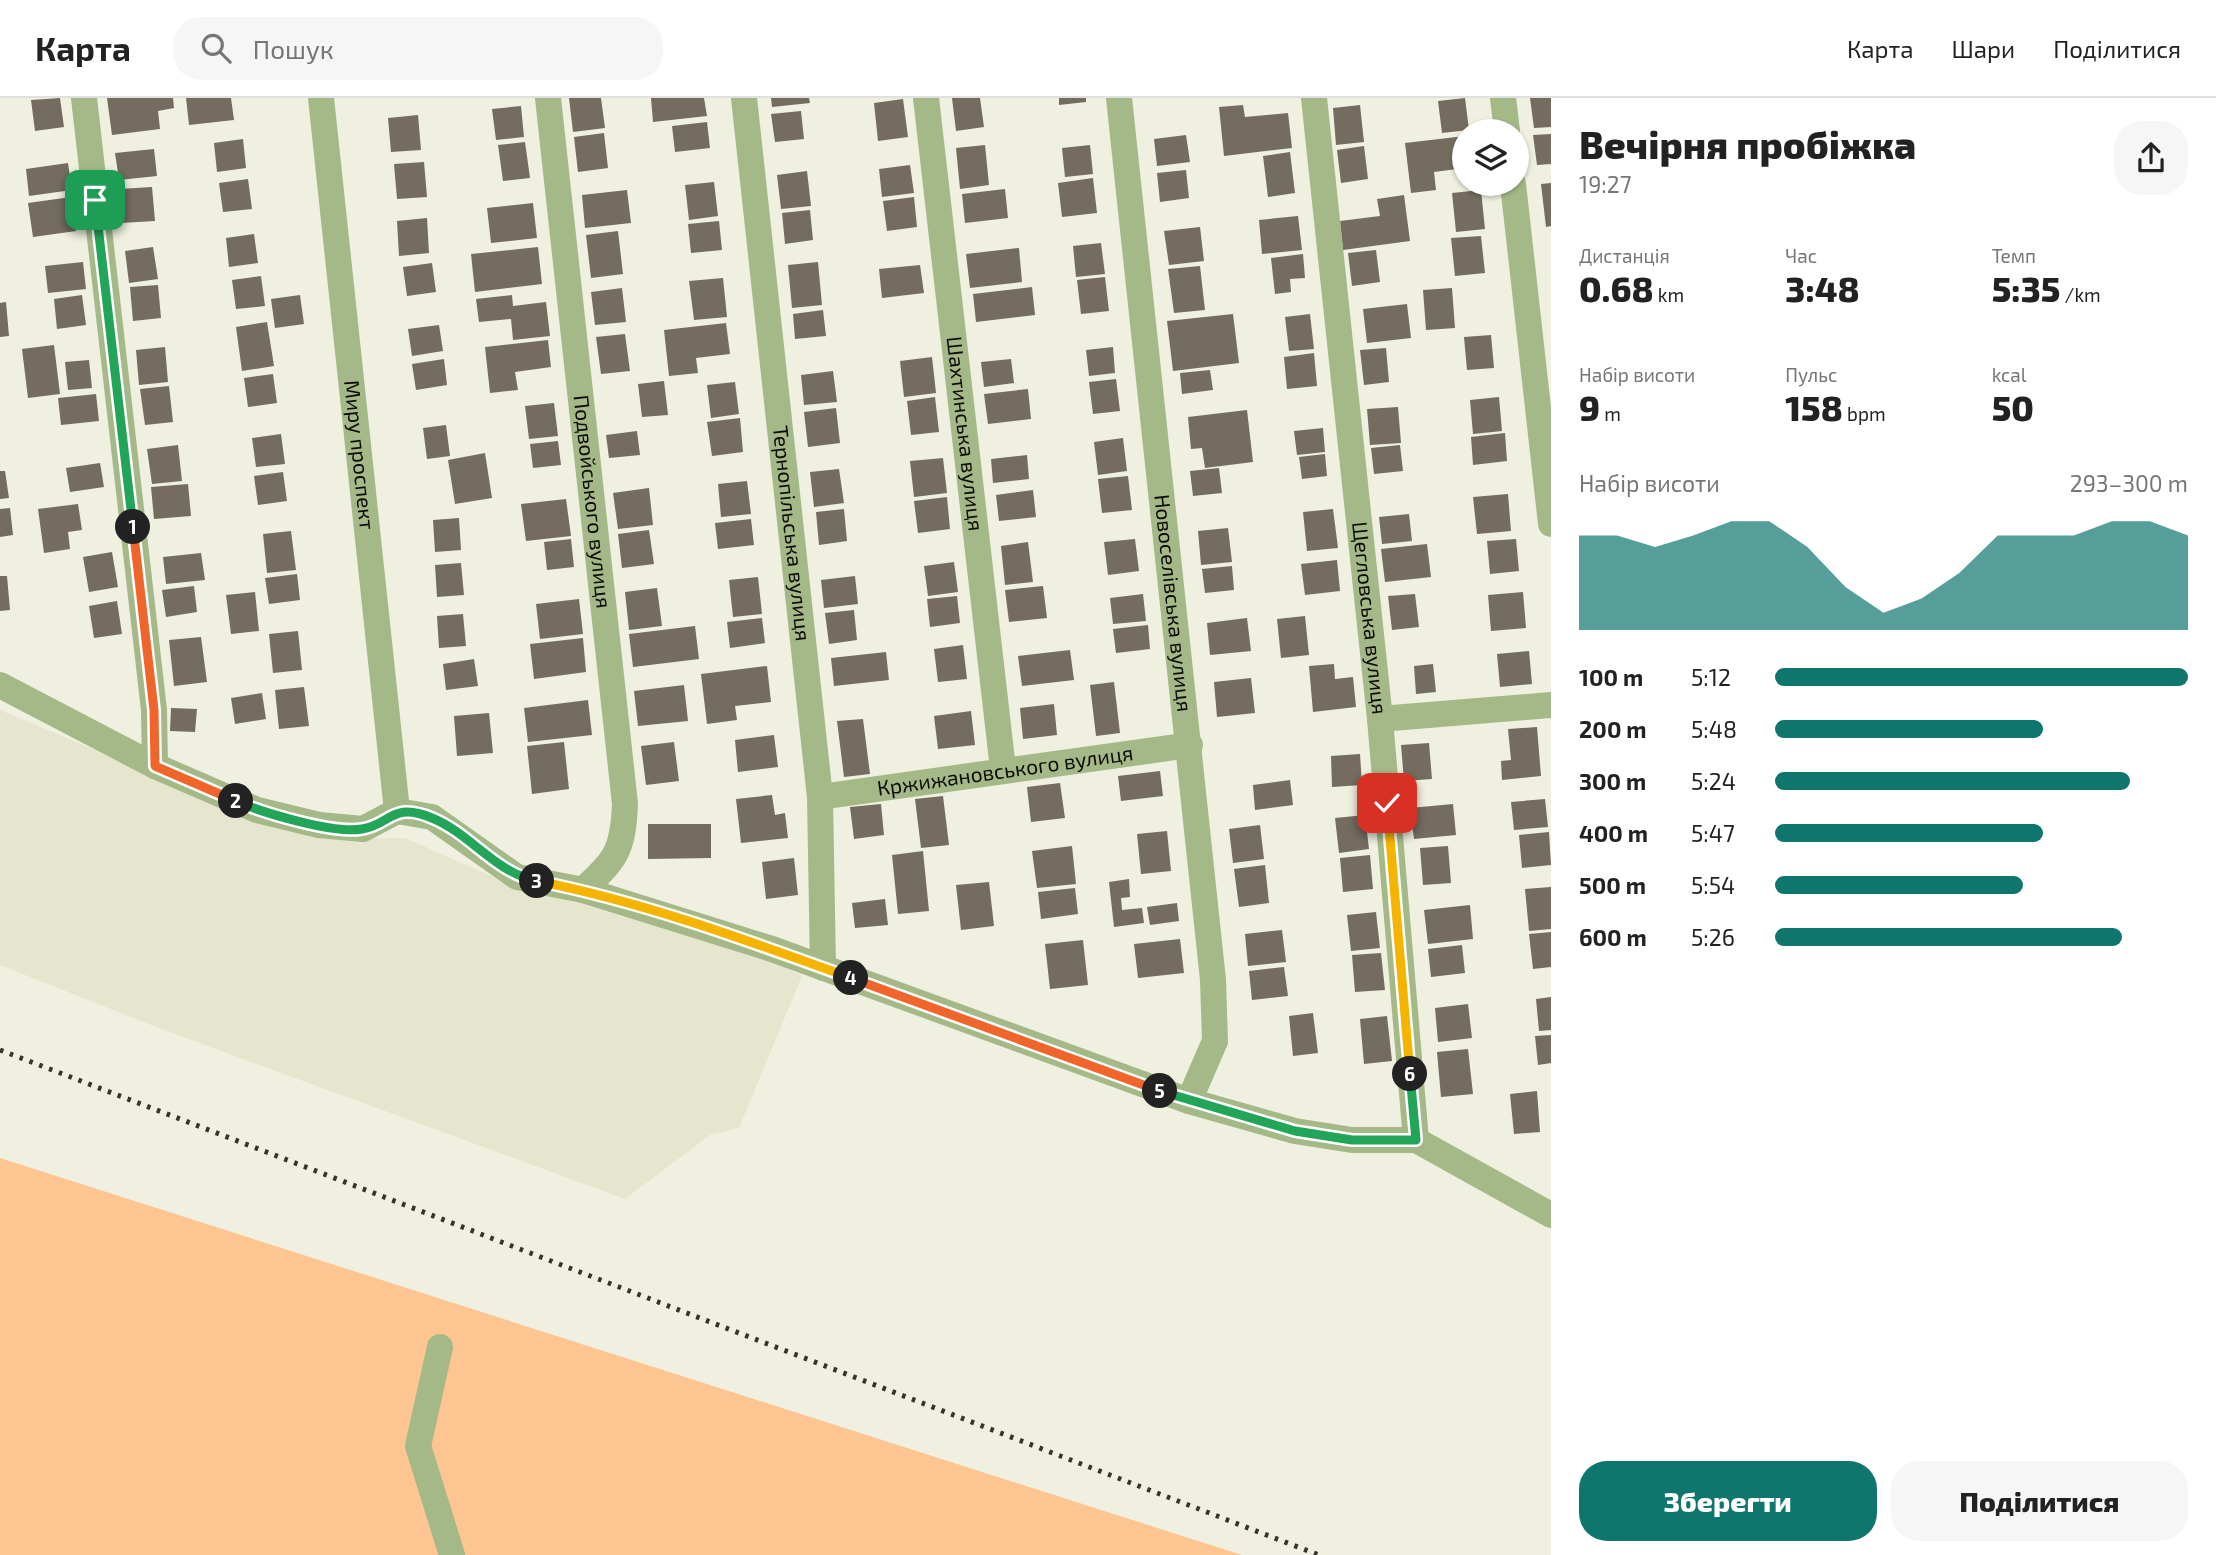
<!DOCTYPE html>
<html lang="uk">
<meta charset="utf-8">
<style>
:root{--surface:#fff;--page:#f6f6f6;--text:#222;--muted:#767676;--line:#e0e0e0;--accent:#0f766e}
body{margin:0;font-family:"Exo 2",sans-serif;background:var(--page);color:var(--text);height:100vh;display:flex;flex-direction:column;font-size:26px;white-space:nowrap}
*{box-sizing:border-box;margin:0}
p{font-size:23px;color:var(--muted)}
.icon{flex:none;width:38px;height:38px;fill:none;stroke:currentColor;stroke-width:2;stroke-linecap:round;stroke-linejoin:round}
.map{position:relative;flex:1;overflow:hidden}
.side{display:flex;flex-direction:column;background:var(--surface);width:665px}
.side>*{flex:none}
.tools{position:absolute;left:1452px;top:21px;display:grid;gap:14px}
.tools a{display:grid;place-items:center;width:77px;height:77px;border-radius:50%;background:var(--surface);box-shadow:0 2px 5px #0004;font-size:35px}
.pin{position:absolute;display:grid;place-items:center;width:60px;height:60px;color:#fff;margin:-30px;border-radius:14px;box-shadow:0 4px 10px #0006}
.km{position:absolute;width:35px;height:35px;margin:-18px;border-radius:50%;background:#222;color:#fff;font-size:19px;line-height:35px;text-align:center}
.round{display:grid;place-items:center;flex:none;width:74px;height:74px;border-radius:28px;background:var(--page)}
.summary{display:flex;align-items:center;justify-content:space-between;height:119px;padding:0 28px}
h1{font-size:38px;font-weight:800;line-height:52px}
.stats{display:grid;grid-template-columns:repeat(3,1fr);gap:10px;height:119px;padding:7px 28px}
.stats div{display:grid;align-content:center}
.stats b{font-size:35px;font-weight:800}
.stats small{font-size:19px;font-weight:400}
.stats p{font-size:19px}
.chart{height:196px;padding:14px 28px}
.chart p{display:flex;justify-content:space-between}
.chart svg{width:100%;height:126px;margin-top:7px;fill:var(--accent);opacity:.7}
.action{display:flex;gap:14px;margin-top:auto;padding:14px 28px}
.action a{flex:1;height:80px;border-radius:28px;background:var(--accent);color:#fff;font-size:28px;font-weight:800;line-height:80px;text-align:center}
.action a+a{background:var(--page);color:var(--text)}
ul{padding:0 28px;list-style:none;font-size:23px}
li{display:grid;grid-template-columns:112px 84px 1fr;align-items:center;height:52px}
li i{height:18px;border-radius:9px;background:var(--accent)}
header{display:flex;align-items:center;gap:42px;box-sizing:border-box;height:98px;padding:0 35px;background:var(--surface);border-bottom:2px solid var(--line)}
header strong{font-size:33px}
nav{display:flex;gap:38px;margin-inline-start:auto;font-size:24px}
.search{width:490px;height:63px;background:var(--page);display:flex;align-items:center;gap:18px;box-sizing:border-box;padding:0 24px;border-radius:28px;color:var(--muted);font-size:26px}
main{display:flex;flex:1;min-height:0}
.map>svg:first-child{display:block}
</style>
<header>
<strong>Карта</strong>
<div class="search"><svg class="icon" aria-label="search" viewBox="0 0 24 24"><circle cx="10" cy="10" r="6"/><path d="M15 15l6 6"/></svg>Пошук</div>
<nav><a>Карта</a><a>Шари</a><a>Поділитися</a></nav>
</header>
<main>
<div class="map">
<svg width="1551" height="1457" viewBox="0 0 1551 1457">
<rect width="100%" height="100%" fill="#f0f0e0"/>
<path fill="#e6e6ce" d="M0 612 214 702 323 741 405 740 498 781 776 865 802 878 739 1030 710 1037 625 1101 156 929 0 867Z"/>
<path fill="#fdc592" d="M0 1060 1242 1457H0Z"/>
<path fill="#736c5f" d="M60 0 64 29 35 33 31 2Z
M107 0H173L174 10 158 13 160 31 112 37Z
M186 0H231L234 22 189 27Z
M569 0H601L605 30 573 34Z
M651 0H704L707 18 653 24Z
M771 0H809L810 5 772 9Z
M952 0H980L984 29 956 33Z
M1059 0H1086V4L1059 7Z
M1465 0 1469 32 1442 35 1438 3Z
M1530 0H1551V29L1534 30Z
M903 1 908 39 878 43 874 5Z
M1243 7 1245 19 1288 15 1292 50 1224 58 1219 9Z
M1360 7 1364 44 1336 47 1333 10Z
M521 8 524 39 496 42 492 11Z
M801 13 804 41 775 44 771 16Z
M418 17 421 52 391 54 388 20Z
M707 24 710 50 675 54 672 28Z
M604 35 608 70 578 74 574 39Z
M1551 36V66L1537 67 1533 37Z
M1186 37 1190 64 1157 68 1154 41Z
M1465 38V70L1434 74 1436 92 1411 95 1405 45Z
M243 41 246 70 217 74 214 45Z
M525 44 530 80 503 83 498 47Z
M985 47 989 87 960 91 956 50Z
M1090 47 1093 76 1065 79 1062 50Z
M1364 48 1368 81 1341 85 1337 52Z
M154 51 157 78 119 82 115 55Z
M1290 54 1295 95 1268 99 1263 58Z
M424 64 427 99 397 101 394 66Z
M68 65 72 92 29 98 26 71Z
M910 67 914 95 882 99 879 71Z
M1186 72 1189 100 1160 104 1157 75Z
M807 73 811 108 781 111 777 77Z
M1093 80 1097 115 1062 119 1058 85Z
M248 81 252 111 223 114 219 85Z
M714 84 718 118 689 122 685 87Z
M1551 85V128L1546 129 1541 86Z
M152 89 155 123 121 125 119 91Z
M1005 91 1008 120 965 125 962 96Z
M627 92 631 125 585 130 582 97Z
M1481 92 1485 131 1456 134 1452 95Z
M1404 97 1410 143 1343 152 1340 123 1380 118 1377 101Z
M71 99 76 133 33 139 28 105Z
M914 99 917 129 887 133 883 103Z
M533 105 537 140 491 145 487 110Z
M810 112 813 142 785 146 782 115Z
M1298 118 1302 152 1262 156 1259 122Z
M427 120 429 155 399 158 397 123Z
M719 123 722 152 691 155 688 126Z
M1200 129 1204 163 1169 167 1164 133Z
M618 133 623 176 591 180 586 137Z
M254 136 258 165 229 169 226 140Z
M1481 138 1485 175 1455 178 1451 140Z
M1101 145 1105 176 1076 179 1073 148Z
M153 149 158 181 129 185 125 153Z
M538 149 542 186 475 194 471 156Z
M1019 150 1022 184 970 190 966 156Z
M1376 152 1380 184 1352 188 1348 155Z
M1303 156 1305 180 1290 181 1291 194 1275 196 1271 160Z
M83 164 86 191 48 195 45 168Z
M818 164 822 207 792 210 788 167Z
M432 165 436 194 407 198 403 169Z
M920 167 924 195 882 200 879 171Z
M1200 168 1205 212 1174 215 1168 171Z
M261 178 265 208 236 211 232 182Z
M1105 179 1109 213 1081 216 1077 182Z
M723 180 727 219 694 222 689 183Z
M158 187 161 220 133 223 130 189Z
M1032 189 1035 217 976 224 973 196Z
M622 190 626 224 595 227 591 194Z
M1452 190 1455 230 1426 232 1423 192Z
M82 197 86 227 57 231 54 201Z
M300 197 304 226 275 230 271 201Z
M512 197 513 208 546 204 550 238 513 242 511 221 479 224 476 201Z
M6 204 9 238 0 239V205Z
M1407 206 1411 240 1367 245 1363 211Z
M823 212 826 238 795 241 793 216Z
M1233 216 1239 265 1173 273 1167 223Z
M1310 216 1314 251 1289 253 1285 219Z
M267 224 274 268 242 273 236 229Z
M726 225 730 256 696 260 698 275 669 278 664 232Z
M439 227 443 253 412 258 408 231Z
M625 236 630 273 601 276 596 239Z
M1491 237 1494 270 1467 272 1464 239Z
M548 242 551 269 515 274 518 292 490 295 485 249Z
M54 247 60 296 28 300 22 251Z
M165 249 168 284 139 287 136 252Z
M1113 249 1115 275 1089 278 1086 252Z
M1386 250 1389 284 1364 287 1360 252Z
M1314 255 1317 288 1287 291 1284 259Z
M932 259 936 295 904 299 900 263Z
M444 261 447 287 416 292 412 266Z
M1011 261 1014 285 984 289 981 264Z
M89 262 92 290 68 292 65 264Z
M1210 272 1213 292 1182 296 1180 275Z
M833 273 837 304 804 307 801 277Z
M273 276 277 305 248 309 244 280Z
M1116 281 1120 313 1093 316 1089 284Z
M664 283 668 317 642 319 638 286Z
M735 284 739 316 711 320 707 287Z
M169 288 173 324 145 327 140 291Z
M1028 291 1031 321 988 326 984 296Z
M96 296 99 323 61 327 58 300Z
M935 299 939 334 911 337 907 303Z
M1499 299 1502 333 1473 336 1470 302Z
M554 305 558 338 529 341 525 308Z
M1398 309 1401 345 1370 347 1367 311Z
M836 310 840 345 808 349 804 314Z
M1247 312 1253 364 1205 370 1202 350 1191 351 1188 319Z
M740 320 743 354 712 358 707 324Z
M446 327 450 358 427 361 423 330Z
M1323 330 1325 354 1297 357 1294 333Z
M637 333 640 357 609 360 606 337Z
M1505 335 1507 363 1473 367 1471 339Z
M281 336 285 366 256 369 252 340Z
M1123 340 1127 373 1098 377 1094 344Z
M558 343 561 367 533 370 530 346Z
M178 347 182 383 152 386 147 351Z
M1400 347 1403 373 1374 376 1371 350Z
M485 355 492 400 455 406 448 362Z
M1325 356 1327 378 1302 381 1299 359Z
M1027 357 1029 381 993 385 991 361Z
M943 360 947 395 914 399 910 363Z
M100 365 104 389 70 394 66 370Z
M1219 370 1222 395 1193 398 1190 373Z
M839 371 844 405 814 409 810 374Z
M0 373H5L9 400 0 401Z
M283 374 287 403 258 407 254 378Z
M1128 378 1132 412 1102 415 1098 381Z
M747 383 751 416 721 419 718 386Z
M188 386 191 418 154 421 151 389Z
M649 390 653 427 618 431 613 395Z
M1033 392 1036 419 999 423 996 397Z
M1508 396 1511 433 1477 436 1473 399Z
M947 399 950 431 918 435 914 403Z
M566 401 571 438 526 443 521 406Z
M78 406 82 432 68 434 70 451 44 455 38 411Z
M10 410 13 437 0 439V411Z
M844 411 847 443 819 447 816 414Z
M1333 411 1338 450 1307 453 1303 414Z
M1409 416 1412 443 1382 446 1379 419Z
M459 420 461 452 435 454 433 422Z
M751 421 754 447 718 451 715 425Z
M1228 430 1232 464 1201 467 1198 433Z
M649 432 654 466 622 470 618 436Z
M291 433 296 472 267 475 263 436Z
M571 441 574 469 547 472 544 444Z
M1135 441 1139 473 1108 477 1104 444Z
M1516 441 1519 473 1490 476 1487 443Z
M1028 444 1033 484 1005 487 1001 448Z
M1427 446 1431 479 1385 484 1381 451Z
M112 454 118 489 89 494 83 459Z
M201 455 205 482 166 486 163 459Z
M1337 462 1340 493 1305 497 1301 466Z
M954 464 958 494 928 498 924 468Z
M461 465 464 497 437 499 435 467Z
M1232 468 1234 492 1205 495 1202 471Z
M297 476 300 502 269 506 265 480Z
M0 478H7L10 512 0 513Z
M855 478 858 506 824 510 821 482Z
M758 479 762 516 733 519 729 482Z
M194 488 197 514 166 519 162 492Z
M1043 488 1047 520 1009 524 1005 492Z
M657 490 662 528 629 532 625 494Z
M255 494 259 533 231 536 226 497Z
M1523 494 1526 530 1491 533 1488 497Z
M1143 496 1146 523 1113 526 1110 500Z
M1415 496 1419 529 1392 532 1388 498Z
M957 498 960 525 930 529 927 501Z
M579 501 583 536 540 541 536 506Z
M117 503 122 536 94 540 89 508Z
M854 512 857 542 829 546 825 515Z
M463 516 466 548 439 550 437 518Z
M1305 518 1309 557 1281 560 1277 521Z
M762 520 765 545 730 550 727 524Z
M1247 520 1251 553 1210 557 1207 525Z
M1148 527 1150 551 1116 555 1113 531Z
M695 528 699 561 633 569 629 536Z
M298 533 302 572 273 575 269 536Z
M201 539 207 584 174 588 169 542Z
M583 540 586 574 534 581 530 546Z
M963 547 967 581 938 584 934 551Z
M1070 552 1074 582 1022 588 1018 558Z
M1529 553 1532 586 1500 589 1497 556Z
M886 554 889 582 834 588 831 560Z
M474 561 478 588 446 592 443 566Z
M1334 566 1335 581 1353 579 1356 609 1313 614 1309 568Z
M1433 566 1436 594 1416 596 1414 568Z
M767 568 771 604 735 608 737 622 707 626 701 576Z
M1251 580 1255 615 1217 619 1214 584Z
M1114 584 1120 635 1096 638 1090 587Z
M684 587 688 623 638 628 634 593Z
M304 589 309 628 279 631 275 592Z
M262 595 266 621 235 626 231 600Z
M588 602 592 637 528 644 524 610Z
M1054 606 1057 637 1023 641 1020 610Z
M171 610 197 611 195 634 170 633Z
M971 613 975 647 938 651 934 618Z
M489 615 493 655 457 658 454 618Z
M863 621 870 676 844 679 837 623Z
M1537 629 1541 678 1502 682 1501 663 1511 662 1508 631Z
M774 637 778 669 738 674 735 642Z
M564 644 569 691 532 696 527 648Z
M674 644 679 683 646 687 641 648Z
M1429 645 1432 681 1404 683 1401 647Z
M1360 656 1362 687 1332 689 1331 658Z
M1160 673 1163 698 1121 703 1118 678Z
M1290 682 1293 707 1255 712 1253 687Z
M1060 685 1065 720 1031 724 1027 689Z
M772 697 775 717 785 715 788 740 741 745 736 701Z
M943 698 949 747 921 750 915 701Z
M1545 701 1548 729 1514 732 1511 704Z
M881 706 884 737 854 741 850 709Z
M1453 706 1456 737 1414 741 1410 710Z
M1365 717 1369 751 1339 755 1335 720Z
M648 726H711V760L648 761Z
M1260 727 1264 761 1233 765 1229 731Z
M1167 733 1171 773 1141 776 1137 736Z
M1549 734 1551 767 1522 770 1519 737Z
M1072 748 1076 786 1037 790 1032 753Z
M1448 748 1451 785 1423 787 1420 750Z
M923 753 929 813 898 816 892 757Z
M1370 757 1373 791 1343 794 1340 760Z
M794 760 798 797 766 801 762 764Z
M1265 767 1269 805 1239 809 1234 771Z
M1129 781 1130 799 1121 800 1122 812 1142 810 1144 825 1114 829 1109 784Z
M989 784 994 828 961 832 956 787Z
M1551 789V831L1529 833 1525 791Z
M1075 790 1078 816 1041 821 1038 794Z
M885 801 888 827 855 830 852 805Z
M1177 805 1179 823 1150 827 1147 809Z
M1470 807 1473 841 1428 846 1424 812Z
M1376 814 1380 850 1351 853 1347 817Z
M1282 832 1286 864 1248 868 1245 836Z
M1551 834V869L1533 871 1529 836Z
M1180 841 1184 875 1138 880 1134 846Z
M1083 842 1088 887 1050 891 1045 846Z
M1462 847 1465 875 1431 879 1428 851Z
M1381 855 1385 892 1355 894 1352 857Z
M1284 869 1288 898 1252 902 1249 873Z
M1551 899V932L1539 933 1536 901Z
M1468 906 1472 940 1438 944 1435 910Z
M1313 915 1318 955 1293 958 1289 918Z
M1387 918 1392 963 1364 966 1360 921Z
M1551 937V965L1538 967 1535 938Z
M1468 951 1473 996 1441 999 1437 954Z
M1537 993 1540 1034 1514 1036 1510 996Z"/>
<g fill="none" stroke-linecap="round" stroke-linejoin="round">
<g stroke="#a5b988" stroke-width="26">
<path d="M84 0 154 612 155 668"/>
<path id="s1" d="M321 0 397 713"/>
<path id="s2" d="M548 0 625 706C623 753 616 761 583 792"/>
<path id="s3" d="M744 0 820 699 823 870"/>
<path id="s4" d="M926 0 1003 671"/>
<path id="s5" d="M1119 0 1213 882 1215 943 1189 1003"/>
<path id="s6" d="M1314 0 1380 621 1416 1042"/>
<path d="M1503 0 1507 33"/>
<path d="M1513 86 1551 426"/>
<path d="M0 587 155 668 257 712 319 727 363 731 397 713 432 719 517 779 583 792 772 851 1189 1003 1295 1033 1352 1042H1416L1551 1117"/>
<path d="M1380 621 1551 607"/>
<path id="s7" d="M820 699 1190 647"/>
<path d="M440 1249 418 1348 452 1457"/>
</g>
<path stroke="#34332c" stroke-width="5" stroke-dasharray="3.5 7" stroke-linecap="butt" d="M0 952 1319 1457"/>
</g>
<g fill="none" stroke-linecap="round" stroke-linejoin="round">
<g stroke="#fff" stroke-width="14">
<path id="split-1" d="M95 102 133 429"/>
</g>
<g stroke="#fff" stroke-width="14">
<path id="split-2" d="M133 429 154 612 155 668 236 703"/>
</g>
<g stroke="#fff" stroke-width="14">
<path id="split-3" d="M236 703C263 715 334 736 362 731 390 727 392 703 432 720 471 736 494 774 537 783"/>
</g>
<g stroke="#fff" stroke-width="14">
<path id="split-4" d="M537 783C644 804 749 843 851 880"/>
</g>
<g stroke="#fff" stroke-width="14">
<path id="split-5" d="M851 880 1160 993"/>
</g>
<g stroke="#fff" stroke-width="14">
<path id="split-6" d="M1160 993 1295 1033 1352 1042H1416L1410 976"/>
</g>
<g stroke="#fff" stroke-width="14">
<path id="split-7" d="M1387 705 1410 976"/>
</g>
<use href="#split-1" stroke="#22a559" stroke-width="9"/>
<use href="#split-2" stroke="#f0652b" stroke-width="9"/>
<use href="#split-3" stroke="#22a559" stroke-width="9"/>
<use href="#split-4" stroke="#f5b400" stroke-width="9"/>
<use href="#split-5" stroke="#f0652b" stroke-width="9"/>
<use href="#split-6" stroke="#22a559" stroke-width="9"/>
<use href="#split-7" stroke="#f5b400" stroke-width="9"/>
</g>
<g text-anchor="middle" stroke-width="5" stroke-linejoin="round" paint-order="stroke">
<g font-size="21" fill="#0d0c07" stroke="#fefded">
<text dy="7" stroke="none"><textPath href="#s4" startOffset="338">Шахтинська вулиця</textPath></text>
<text dy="7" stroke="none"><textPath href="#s1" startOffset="359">Миру проспект</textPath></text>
<text dy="7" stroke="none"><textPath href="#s2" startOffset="406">Подвойського вулиця</textPath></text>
<text dy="7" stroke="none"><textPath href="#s3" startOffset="438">Тернопільська вулиця</textPath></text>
<text dy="7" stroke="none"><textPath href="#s5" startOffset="508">Новоселівська вулиця</textPath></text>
<text dy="7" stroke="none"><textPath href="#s6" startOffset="523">Щегловська вулиця</textPath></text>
<text dy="7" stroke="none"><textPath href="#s7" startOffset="187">Кржижановського вулиця</textPath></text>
</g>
</g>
</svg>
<div class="tools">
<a><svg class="icon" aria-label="layers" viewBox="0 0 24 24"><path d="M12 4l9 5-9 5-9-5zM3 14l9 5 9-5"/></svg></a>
</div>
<div class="pin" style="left:95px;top:102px;background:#1e9e55"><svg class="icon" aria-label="arrive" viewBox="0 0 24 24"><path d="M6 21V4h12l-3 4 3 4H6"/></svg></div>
<div class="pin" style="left:1387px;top:705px;background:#d93025"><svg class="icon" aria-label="check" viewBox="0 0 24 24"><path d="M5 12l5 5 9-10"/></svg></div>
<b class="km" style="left:133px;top:429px">1</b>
<b class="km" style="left:236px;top:703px">2</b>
<b class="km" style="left:537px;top:783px">3</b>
<b class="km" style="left:851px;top:880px">4</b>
<b class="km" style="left:1160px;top:993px">5</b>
<b class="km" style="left:1410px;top:976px">6</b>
</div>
<section class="side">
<div class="summary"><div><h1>Вечірня пробіжка</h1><p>19:27</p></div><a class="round"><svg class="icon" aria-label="share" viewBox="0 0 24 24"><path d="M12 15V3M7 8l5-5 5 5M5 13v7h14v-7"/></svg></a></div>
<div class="stats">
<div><p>Дистанція</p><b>0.68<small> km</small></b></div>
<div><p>Час</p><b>3:48</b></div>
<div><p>Темп</p><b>5:35<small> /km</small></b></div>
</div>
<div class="stats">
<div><p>Набір висоти</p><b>9<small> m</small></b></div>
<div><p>Пульс</p><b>158<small> bpm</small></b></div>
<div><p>kcal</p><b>50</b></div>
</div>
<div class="chart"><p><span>Набір висоти</span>293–300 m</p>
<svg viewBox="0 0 160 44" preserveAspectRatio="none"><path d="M0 44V11L10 11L20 15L30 11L40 6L50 6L60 15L70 29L80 38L90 33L100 24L110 11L120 11L130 11L140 6L150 6L160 11V44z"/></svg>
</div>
<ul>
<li><b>100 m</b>5:12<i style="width:100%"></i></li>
<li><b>200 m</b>5:48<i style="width:65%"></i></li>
<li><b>300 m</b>5:24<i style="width:86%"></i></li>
<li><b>400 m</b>5:47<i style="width:65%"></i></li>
<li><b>500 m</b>5:54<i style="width:60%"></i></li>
<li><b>600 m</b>5:26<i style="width:84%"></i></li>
</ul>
<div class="action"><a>Зберегти</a><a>Поділитися</a></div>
</section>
</main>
